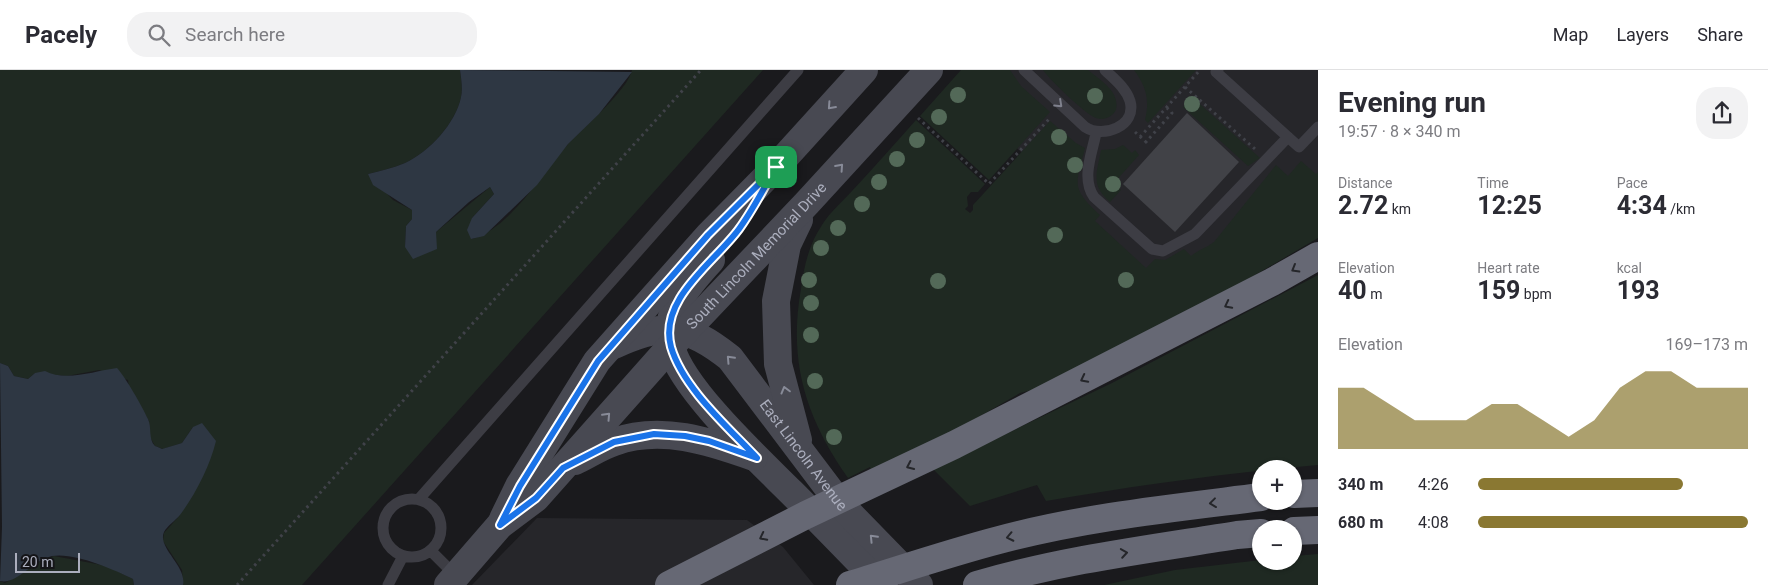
<!DOCTYPE html>
<meta charset="utf-8">
<style>
:root{--surface:#fff;--page:#f2f2f3;--text:#2b2b33;--muted:#7c7c81;--line:#e1e1e2;--accent:#8a7832}
body{margin:0;font-family:Roboto,sans-serif;background:var(--page);color:var(--text);height:100vh;display:flex;flex-direction:column;font-size:19px;white-space:nowrap}
*{box-sizing:border-box;margin:0}
p{font-size:16px;color:var(--muted)}
.icon{flex:none;width:28px;height:28px;fill:none;stroke:currentColor;stroke-width:2;stroke-linecap:round;stroke-linejoin:round}
.map{position:relative;flex:1;overflow:hidden}
.drawer{display:flex;flex-direction:column;background:var(--surface);width:450px}
.drawer>*{flex:none}
.fabs{position:absolute;left:1252px;top:390px;display:grid;gap:10px}
.fabs a{display:grid;place-items:center;width:50px;height:50px;border-radius:50%;background:var(--surface);box-shadow:0 1px 4px #0004;font-size:25px}
.scale{position:absolute;left:15px;bottom:12px;width:65px;box-sizing:border-box;padding-left:5px;border:2px solid #abaebd;border-top:0;font-size:14px;line-height:18px;white-space:nowrap;color:#abaebd;-webkit-text-stroke:4px #151518;paint-order:stroke}
.pin{position:absolute;display:grid;place-items:center;width:42px;height:42px;color:#fff;margin:-21px;border-radius:10px;box-shadow:0 2px 8px #0006}
.round{display:grid;place-items:center;flex:none;width:52px;height:52px;border-radius:20px;background:var(--page)}
.head{display:flex;align-items:center;justify-content:space-between;height:85px;padding:0 20px}
h1{font-size:28px;font-weight:700;line-height:38px}
.stats{display:grid;grid-template-columns:repeat(3,1fr);gap:8px;height:85px;padding:5px 20px}
.stats div{display:grid;align-content:center}
.stats b{font-size:25px;font-weight:700}
.stats small{font-size:14px;font-weight:400}
.stats p{font-size:14px}
.chart{height:140px;padding:10px 20px}
.chart p{display:flex;justify-content:space-between}
.chart svg{width:100%;height:90px;margin-top:5px;fill:var(--accent);opacity:.7}
ul{padding:0 20px;list-style:none;font-size:16px}
li{display:grid;grid-template-columns:80px 60px 1fr;align-items:center;height:38px}
li i{height:12px;border-radius:6px;background:var(--accent)}
header{display:flex;align-items:center;gap:30px;box-sizing:border-box;height:70px;padding:0 25px;background:var(--surface);border-bottom:1px solid var(--line)}
header strong{font-size:24px}
nav{display:flex;gap:28px;margin-inline-start:auto;font-size:18px}
.search{width:350px;height:45px;background:var(--page);display:flex;align-items:center;gap:12px;box-sizing:border-box;padding:0 18px;border-radius:20px;color:var(--muted);font-size:19px}
main{display:flex;flex:1;min-height:0}
.map>svg:first-child{display:block}
</style>
<header>
<strong>Pacely</strong>
<div class="search"><svg class="icon" aria-label="search" viewBox="0 0 24 24"><circle cx="10" cy="10" r="6"/><path d="M15 15l6 6"/></svg>Search here</div>
<nav><a>Map</a><a>Layers</a><a>Share</a></nav>
</header>
<main>
<div class="map">
<svg width="1318" height="515" viewBox="0 0 1318 515">
<rect width="100%" height="100%" fill="#1a1a1d"/>
<path fill="#26262a" d="M973 0H1318V108L1192 194 1048 241 1094 150 973 37Z
M537 448 747 450 783 477 814 515H472Z"/>
<path fill="#1f2922" d="M0 0H460C461 8 463 19 461 27 456 53 429 82 405 93 393 98 380 101 368 104L393 130 412 140V149L406 156 405 177 436 162 490 117 494 124 472 148V169C509 159 543 103 568 74 583 58 628 20 632 0H763L302 515H183L182 500 163 471 164 463 180 445 193 357 182 373 163 379 155 376 150 367 149 351 129 318 128 310 99 300 67 306 35 303 28 309 14 306 8 296 0 293Z
M961 0H1010L1021 16 1050 42 989 110 920 46Z
M1043 0H1088C1101 11 1120 21 1116 40 1112 47 1104 51 1096 48 1086 45 1049 9 1043 0Z
M1134 0H1196L1148 53 1145 50C1150 30 1146 16 1134 0Z
M1192 27 1260 88 1248 96 1183 37Z
M916 50 985 114 978 122H971L967 127 968 136 965 139 970 143 973 140V135L1050 51 1076 73 1085 78C1076 115 1070 117 1100 145L1095 151 1146 198 1155 189 1165 190 1184 179 1191 186C1198 180 1206 178 1214 172L1276 95 1288 106 1301 91 1316 104 1318 102V168L1233 218 1036 319 1020 323 949 364 871 401 870 397 848 408C806 348 788 292 801 219 804 196 809 174 822 155 830 142 843 131 852 121 874 97 895 74 916 50Z
M1123 75 1132 83 1135 80 1139 85 1114 113 1121 120 1110 132C1090 115 1097 103 1101 80L1115 79Z
M1318 205V395C1227 403 1137 415 1046 431L1037 415 970 436 933 399 1112 313Z
M1318 484V515H1104L1175 500 1261 490 1294 491V486Z
M54 486 107 496 133 509 134 515H0V511L5 513C22 504 36 491 54 486Z"/>
<path fill="#2e3743" d="M460 0 632 2 599 44 568 74 537 115 484 166 471 169 467 160 472 148 494 124 490 117 469 132 436 162 437 179 413 189 405 177 406 156 412 149V140L373 115 368 104C380 101 393 98 405 93 429 82 456 53 461 27 463 19 461 8 460 0Z
M0 293 8 296 14 306 28 309 35 303 45 301C66 312 94 301 117 298 126 308 142 336 148 349 152 357 148 369 155 376 156 376 162 379 162 379L182 373 193 357 202 353 216 371C210 396 195 425 180 445 175 451 167 456 164 462 157 478 187 496 183 515H134L133 509C113 499 74 482 52 486 33 490 17 515 0 511L2 457Z"/>
<path fill="#414247" d="M1187 43 1239 92 1175 162 1123 114Z"/>
<g fill="none" stroke-linecap="round" stroke-linejoin="round">
<path stroke="#404249" stroke-width="3" stroke-dasharray="2.5 4" stroke-linecap="butt" d="M1185 17 1255 79
M918 48 989 114 1051 47
M1135 62 1146 72
M1140 67 1200 0
M1147 73 1146 72 1172 43 1167 38
M237 515 701 0"/>
<path stroke="#3d3d44" stroke-width="11" d="M1024 0 1085 57C1103 69 1137 56 1130 31 1126 18 1114 9 1105 0
M1218 0 1216 2 1299 77 1318 57
M1096 63C1092 84 1081 108 1094 127L1152 179 1163 181 1195 164 1288 67
M383 458a29 29 0 1 1 58 0a29 29 0 1 1-58 0Z
M419 429 798 0
M431 481 456 506
M388 515 403 486"/>
<g stroke="#484952" stroke-width="28">
<path d="M711 190C690 213 662 243 671 277 683 320 758 389 791 422 822 453 852 484 882 515"/>
<path id="s1" d="M614 275C664 252 686 253 730 288L841 435 919 515"/>
<path d="M798 370 778 294 776 231 787 175 799 150"/>
<path d="M575 391C588 385 601 376 614 372 661 355 709 371 754 387"/>
<path d="M503 449 519 416 597 291 709 165 776 97 864 0"/>
<path id="s2" d="M448 515 500 455 536 428 671 276 807 133 929 0"/>
</g>
<path stroke="#666874" stroke-width="28" d="M1294 424 1318 423
M1294 461 1318 460
M669 515 806 445 954 375 1272 212 1318 186
M850 515C899 500 949 483 999 470 1084 447 1174 438 1261 427
M977 515C1062 490 1150 479 1237 465L1261 463"/>
</g>
<g fill="#536958">
<circle cx="958" cy="25" r="8"/>
<circle cx="1095" cy="26" r="8"/>
<circle cx="1192" cy="34" r="8"/>
<circle cx="939" cy="47" r="8"/>
<circle cx="1059" cy="67" r="8"/>
<circle cx="917" cy="70" r="8"/>
<circle cx="897" cy="89" r="8"/>
<circle cx="1075" cy="95" r="8"/>
<circle cx="879" cy="112" r="8"/>
<circle cx="1113" cy="114" r="8"/>
<circle cx="862" cy="134" r="8"/>
<circle cx="838" cy="158" r="8"/>
<circle cx="1055" cy="165" r="8"/>
<circle cx="821" cy="178" r="8"/>
<circle cx="809" cy="210" r="8"/>
<circle cx="1126" cy="210" r="8"/>
<circle cx="938" cy="211" r="8"/>
<circle cx="811" cy="233" r="8"/>
<circle cx="811" cy="265" r="8"/>
<circle cx="815" cy="311" r="8"/>
<circle cx="834" cy="367" r="8"/>
</g>
<defs><path id="oneway-chevron" d="M-2-3.5L2.5 0L-2 3.5" fill="none" stroke-width="1.6" stroke-linecap="round" stroke-linejoin="round" transform="scale(1.25)"/></defs>
<use stroke="#7f818d" href="#oneway-chevron" transform="translate(1059 34) rotate(43)"/>
<g stroke="#888b98">
<use href="#oneway-chevron" transform="translate(831 36) rotate(132)"/>
<use href="#oneway-chevron" transform="translate(840 97) rotate(-48)"/>
<use href="#oneway-chevron" transform="translate(730 289) rotate(-133)"/>
<use href="#oneway-chevron" transform="translate(785 320) rotate(-105)"/>
<use href="#oneway-chevron" transform="translate(607 346) rotate(-47)"/>
<use href="#oneway-chevron" transform="translate(873 468) rotate(-134)"/>
</g>
<g stroke="#25262a">
<use href="#oneway-chevron" transform="translate(1295 199) rotate(150)"/>
<use href="#oneway-chevron" transform="translate(1228 235) rotate(153)"/>
<use href="#oneway-chevron" transform="translate(1084 309) rotate(153)"/>
<use href="#oneway-chevron" transform="translate(910 396) rotate(155)"/>
<use href="#oneway-chevron" transform="translate(1213 433) rotate(173)"/>
<use href="#oneway-chevron" transform="translate(763 467) rotate(153)"/>
<use href="#oneway-chevron" transform="translate(1010 467) rotate(168)"/>
<use href="#oneway-chevron" transform="translate(1124 483) rotate(-9)"/>
</g>
<g fill="none" stroke-linecap="round" stroke-linejoin="round">
<g stroke="#fff" stroke-width="10">
<path id="route" d="M776 97C764 118 753 140 739 159 715 192 658 229 671 277 683 318 728 357 757 388L709 371 685 366 654 364 614 372 563 398 536 428 500 455 520 416 598 291 708 165Z"/>
</g>
<use href="#route" stroke="#1a73e8" stroke-width="6"/>
</g>
<g text-anchor="middle" stroke-width="5" stroke-linejoin="round" paint-order="stroke">
<g font-size="15" fill="#abaebd" stroke="#151518">
<text dy="5" stroke="none"><textPath href="#s2" startOffset="452">South Lincoln Memorial Drive</textPath></text>
<text dy="5" stroke="none"><textPath href="#s1" startOffset="248">East Lincoln Avenue</textPath></text>
</g>
</g>
</svg>
<div class="fabs">
<a>+</a>
<a>−</a>
</div>
<div class="scale">20 m</div>
<div class="pin" style="left:776px;top:97px;background:#1e9e55"><svg class="icon" aria-label="arrive" viewBox="0 0 24 24"><path d="M6 21V4h12l-3 4 3 4H6"/></svg></div>
</div>
<section class="drawer">
<div class="head"><div><h1>Evening run</h1><p>19:57 · 8 × 340 m</p></div><a class="round"><svg class="icon" aria-label="share" viewBox="0 0 24 24"><path d="M12 15V3M7 8l5-5 5 5M5 13v7h14v-7"/></svg></a></div>
<div class="stats">
<div><p>Distance</p><b>2.72<small> km</small></b></div>
<div><p>Time</p><b>12:25</b></div>
<div><p>Pace</p><b>4:34<small> /km</small></b></div>
</div>
<div class="stats">
<div><p>Elevation</p><b>40<small> m</small></b></div>
<div><p>Heart rate</p><b>159<small> bpm</small></b></div>
<div><p>kcal</p><b>193</b></div>
</div>
<div class="chart"><p><span>Elevation</span>169–173 m</p>
<svg viewBox="0 0 160 44" preserveAspectRatio="none"><path d="M0 44V14L10 14L20 22L30 30L40 30L50 30L60 22L70 22L80 30L90 38L100 30L110 14L120 6L130 6L140 14L150 14L160 14V44z"/></svg>
</div>
<ul>
<li><b>340 m</b>4:26<i style="width:76%"></i></li>
<li><b>680 m</b>4:08<i style="width:100%"></i></li>
</ul>
</section>
</main>
